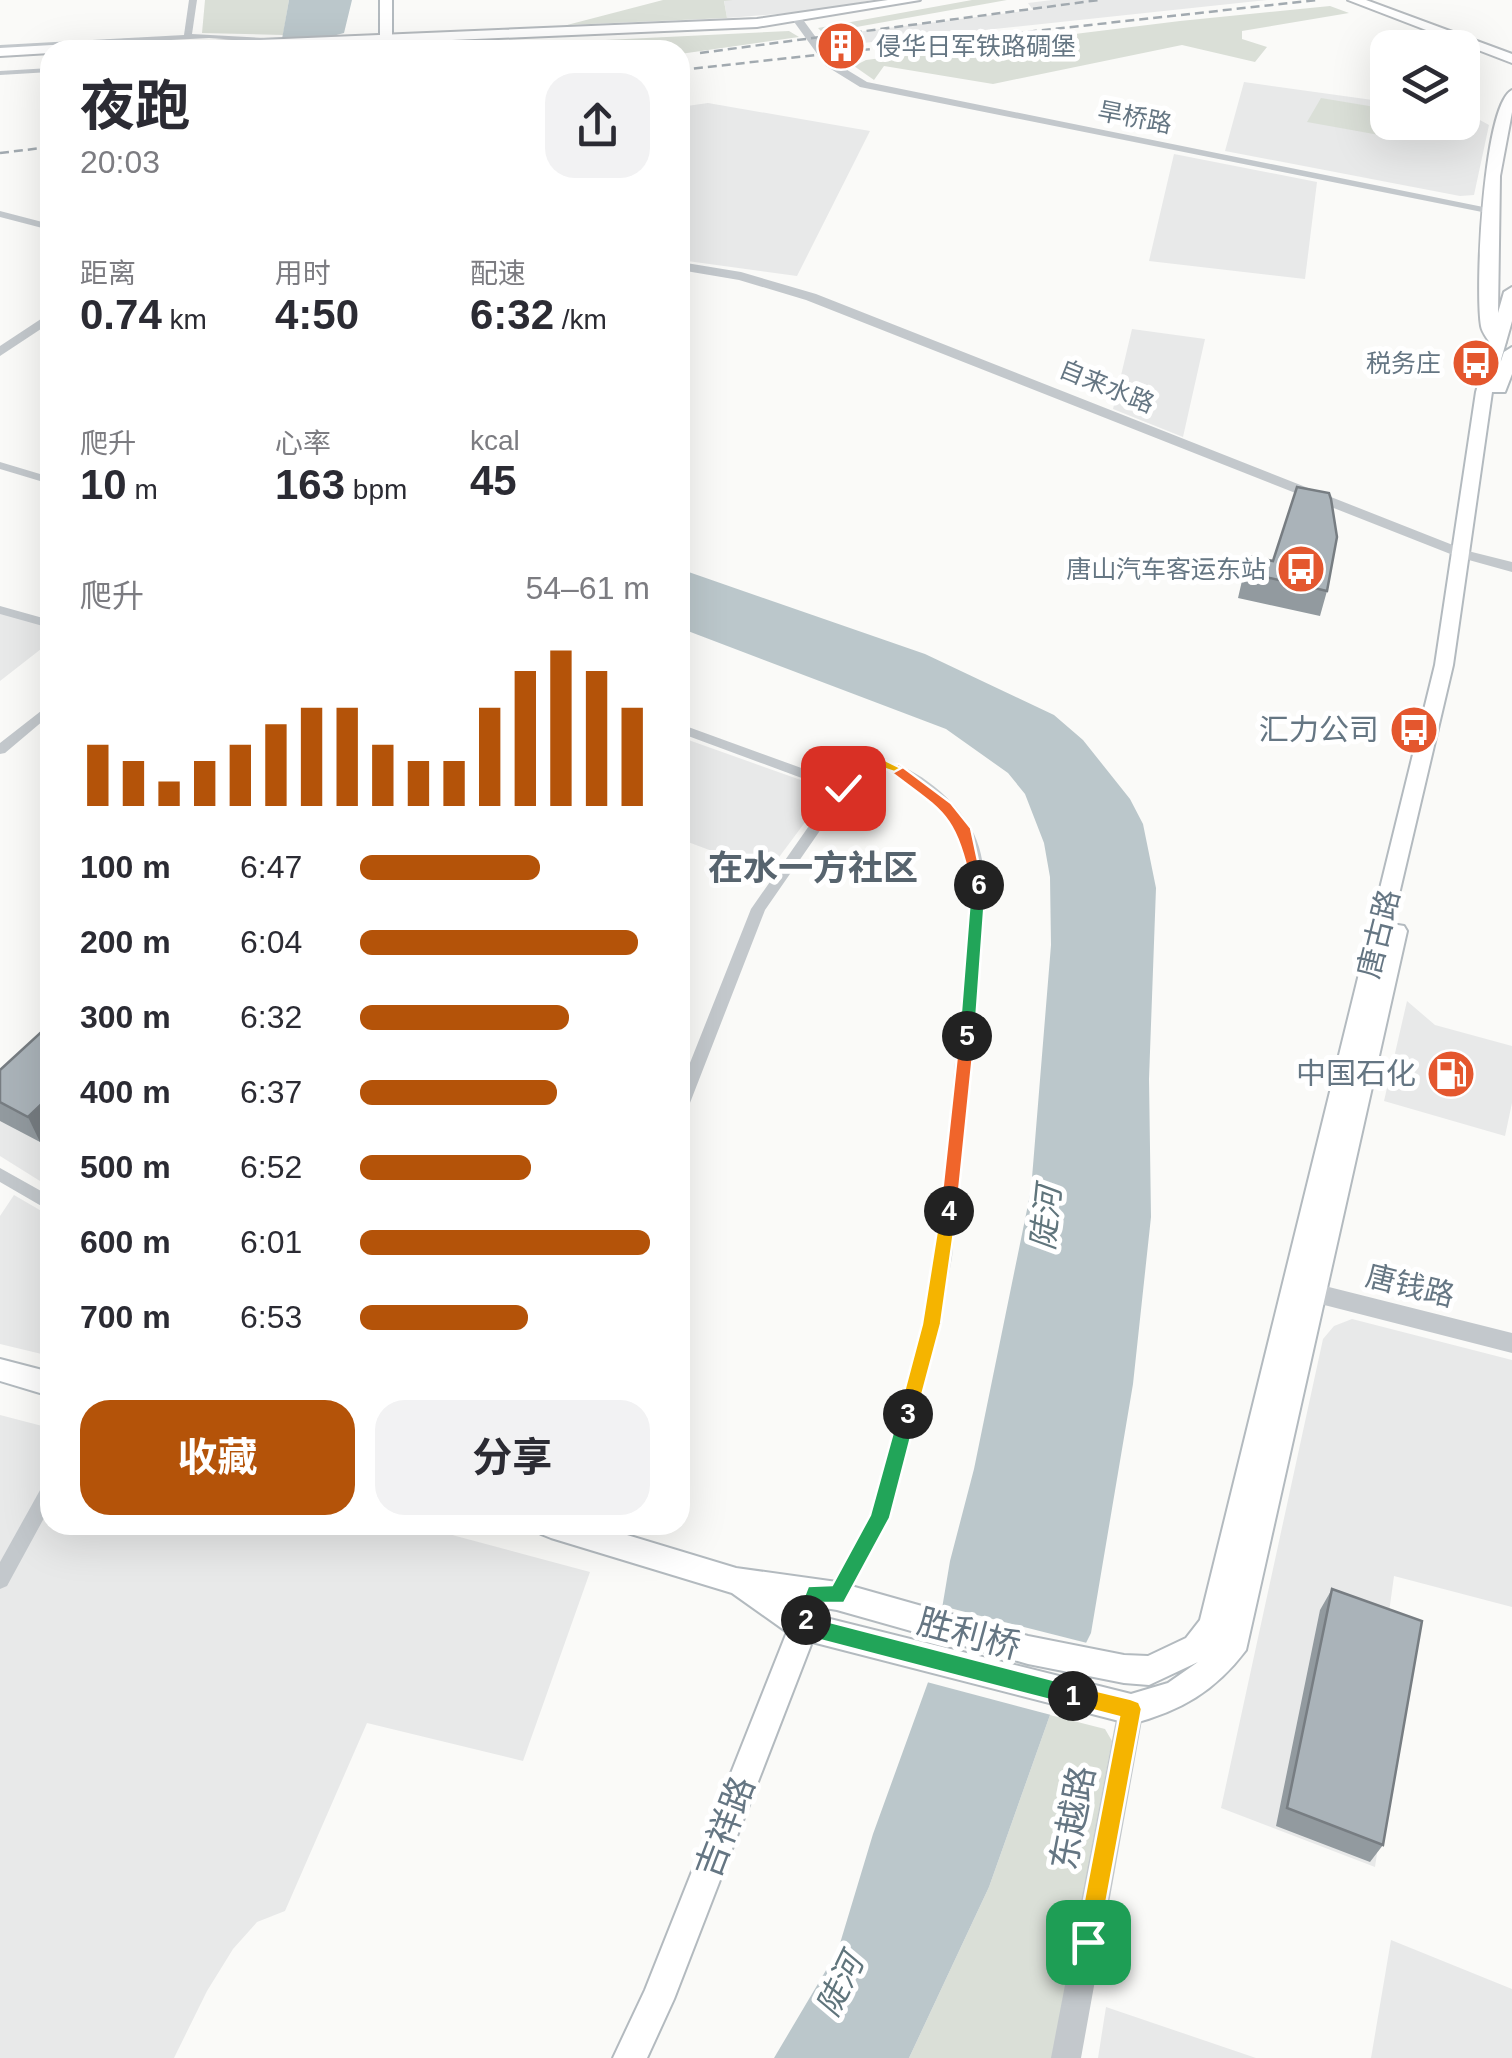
<!DOCTYPE html>
<html lang="zh">
<meta charset="utf-8">
<style>
:root{--surface:#fff;--page:#f2f2f3;--text:#2b2b33;--muted:#7c7c81;--accent:#b45309}
body{margin:0;font-family:Helvetica,"Noto Sans SC",sans-serif;background:var(--page);color:var(--text);height:100vh;display:flex;flex-direction:column;font-size:38px;white-space:nowrap}
*{box-sizing:border-box;margin:0}
p{font-size:32px;color:var(--muted)}
.icon{flex:none;width:55px;height:55px;fill:none;stroke:currentColor;stroke-width:2;stroke-linecap:round;stroke-linejoin:round}
.map{position:relative;flex:1;overflow:hidden}
.panel{position:absolute;left:40px;top:40px;width:650px;height:1495px;display:flex;flex-direction:column;background:var(--surface);border-radius:30px;box-shadow:0 10px 40px #0002}
.panel>*{flex:none}
.fabs{position:absolute;left:1370px;top:30px;display:grid;gap:20px}
.fabs a{display:grid;place-items:center;width:110px;height:110px;border-radius:20px;background:var(--surface);box-shadow:0 10px 40px #0002;font-size:50px}
.pin{position:absolute;display:grid;place-items:center;width:85px;height:85px;color:#fff;margin:-42px;border-radius:20px;box-shadow:0 5px 15px #0006}
.km{position:absolute;width:50px;height:50px;margin:-25px;border-radius:50%;background:#222;color:#fff;font-size:28px;line-height:50px;text-align:center}
.round{display:grid;place-items:center;flex:none;width:105px;height:105px;border-radius:30px;background:var(--page)}
.overview{display:flex;align-items:center;justify-content:space-between;height:170px;padding:0 40px}
h1{font-size:55px;font-weight:700;line-height:75px}
.metrics{display:grid;grid-template-columns:repeat(3,1fr);gap:15px;height:170px;padding:10px 40px}
.metrics div{display:grid;align-content:center}
.metrics b{font-size:42px;font-weight:700}
.metrics small{font-size:28px;font-weight:400}
.metrics p{font-size:28px}
.chart{height:280px;padding:20px 40px}
.chart p{display:flex;justify-content:space-between}
.chart svg{width:100%;height:180px;margin-top:10px;stroke:var(--accent);stroke-width:6}
.button{display:flex;gap:20px;margin-top:auto;padding:20px 40px}
.button a{flex:1;height:115px;border-radius:30px;background:var(--accent);color:#fff;font-size:40px;font-weight:700;line-height:115px;text-align:center}
.button a+a{background:var(--page);color:var(--text)}
ul{padding:0 40px;list-style:none;font-size:32px}
li{display:grid;grid-template-columns:160px 120px 1fr;align-items:center;height:75px}
li i{height:25px;border-radius:12px;background:var(--accent)}
.map>svg:first-child{display:block}
</style>
<div class="map">
<svg width="1512" height="2058" viewBox="0 0 1512 2058">
<rect width="100%" height="100%" fill="#fafaf8"/>
<path fill="#e8e9e9" d="M724 0H873L813 11 727 18Z
M1052 0H1267L863 43 856 32 1033 10 1028 3Z
M1244 82 1387 102 1388 122H1462L1463 116 1478 119 1489 125 1474 195 1460 196 1225 151Z
M708 103 870 131 797 276 680 260V107Z
M1174 154 1317 182 1305 279 1149 261Z
M1132 329 1205 339 1183 437 1113 409Z
M0 608 50 622V642L0 681Z
M680 737 829 790 768 872 680 839Z
M1407 1001 1435 1025 1512 1046V1103L1505 1136 1384 1101Z
M50 1049V1172L40 1181 0 1156V1095Z
M14 1195 50 1216V1356L0 1344V1216Z
M1352 1319 1512 1360V1607L1394 1576 1387 1627 1410 1635 1375 1867 1221 1808 1323 1339 1334 1326Z
M0 1415 50 1428V1525H415L590 1572 523 1761 367 1723 285 1911 257 1922 233 1949 207 1991 174 2058H0Z
M1391 1940 1512 1989V2058H1371Z
M1106 2007 1256 2058H1098Z"/>
<path fill="#dadfd7" d="M205 0H289L283 35 202 33Z
M663 0H733L724 1 727 18 567 25Z
M972 0H1007L823 33 818 28Z
M1330 6 1349 13 1242 31V39L1267 47 1255 62 1182 45 993 84 884 66 874 80 854 66 866 60 1180 21Z
M789 31 799 37 680 54V50H401Z
M1321 98 1387 109 1388 122 1415 123 1407 140 1307 122Z
M1050 1715 1105 1729 1112 1741 1052 2058H909L989 1887Z"/>
<path fill="#bbc7cb" d="M289 0H352L344 33 280 50Z
M680 569 925 654 1054 715 1083 740 1130 799 1143 824 1156 888 1149 1079 1151 1217 1133 1384 1091 1633 1050 1715 989 1887 909 2058H774L838 1950 873 1834 931 1674 950 1561 974 1469 1031 1190 1051 945 1050 877 1044 843 1025 794 1008 773 946 729 680 628Z"/>
<path fill="#fafaf8" d="M938 1605 1091 1644 1055 1716 923 1681Z"/>
<g fill="none" stroke-linecap="round" stroke-linejoin="round">
<g stroke="#b3babf" stroke-width="4">
<path id="secondary" d="M380 0H392V43L386 47 380 43Z
M1498 337 1506 342 1498 370 1504 352 1512 347V374L1505 392H1492L1453 665 1392 924 1404 926 1407 931 1246 1650C1215 1691 1181 1711 1131 1724L812 1642 674 1999 647 2058H613L645 1990 787 1632 732 1593 551 1538 541 1534 537 1525H594L736 1568 837 1582 1028 1636 1124 1655 1148 1656 1186 1638 1200 1620 1435 665 1476 392 1490 342ZM794 1603 837 1610 1028 1664 1124 1683 1149 1685 1198 1662 1168 1683 1131 1694 810 1614Z
M0 1359 50 1372V1396L0 1381Z"/>
</g>
<g stroke="#b5babe" stroke-width="4">
<path id="primary" d="M888 0H920L757 27 218 50H50V53L0 56V48L139 40 145 45 757 19Z
M1348 0H1366L1512 54V63Z
M1512 90V112L1500 176 1498 313 1504 292 1512 287V321L1506 342 1498 347 1492 346C1488 339 1482 333 1481 326 1475 290 1483 105 1512 90Z"/>
</g>
<path fill="#c3c8cc" fill-rule="evenodd" d="M189 0H197L192 34 283 39 287 41 283 43 209 38 0 49V45L184 35Z
M50 68V72L0 75V71Z
M0 211 50 224V230L0 217Z
M0 462 50 477V484L0 469Z
M0 606 50 620V628L0 614Z
M50 704V715L5 753 0 754V743Z
M680 724 840 782 855 760C899 750 956 796 974 834 982 851 984 870 986 888L952 1257 940 1325 889 1518 844 1602 837 1605 830 1602 827 1596 871 1516 922 1325 936 1257 972 888C970 870 969 849 960 833 946 807 895 761 864 767L765 910 688 1108 686 1112 680 1114V1088L751 909 834 790 680 733Z
M0 1168 50 1196V1211L0 1182Z
M50 1481V1507L7 1586 0 1589V1562L44 1483Z"/>
<path fill="#c3c8cc" fill-rule="evenodd" d="M793 17H801L834 62 867 82 1498 210 1492 214 860 87 826 66 792 19Z
M680 262 741 272 816 294 1468 551 1512 562V572L1458 557 806 300 739 280 680 270Z
M50 313V323L0 356V346Z
M1301 1280 1512 1333V1353L1293 1297 1290 1290 1293 1283Z
M1131 1696 1140 1700 1144 1709 1081 2058H1051L1118 1709 1122 1700Z"/>
<use href="#secondary" fill="#fff" fill-rule="evenodd"/>
<use href="#primary" fill="#fff" fill-rule="evenodd"/>
<path stroke="#a2aab0" stroke-width="2.5" stroke-dasharray="9 5" stroke-linecap="butt" d="M700 53 1099 0
M680 70 1317 0
M0 153 50 147"/>
</g>
<path fill="#929a9f" d="M1244 572 1327 591 1320 616 1238 598Z
M50 1024 40 1142 0 1121V1070Z
M1332 1589 1383 1845 1370 1862 1276 1826 1320 1610Z"/>
<path fill="#777d82" d="M50 1096V1132L40 1142 28 1117Z"/>
<path fill="#aab3b9" stroke="#777d82" stroke-width="2.5" d="M1297 487 1329 493 1331 499 1337 537 1327 591 1244 572 1249 556 1273 561Z
M50 1024V1096L28 1117 0 1102V1070Z
M1332 1589 1422 1621 1383 1845 1287 1808Z"/>
<path fill="#f5b400" stroke="#fff" stroke-width="2.5" d="M1073 1685 1131 1699 1139 1702 1142 1709 1099 1942 1096 1950 1088 1953 1079 1950 1076 1942 1119 1717 1065 1703 1062 1696 1065 1688Z"/>
<path fill="#22a559" stroke="#fff" stroke-width="2.5" d="M806 1610 815 1618 1073 1685 1080 1688 1083 1696 1080 1703 1073 1706 804 1636 793 1626 798 1613Z"/>
<path fill="#22a559" stroke="#fff" stroke-width="2.5" d="M908 1405 917 1414 890 1518 844 1603H822L813 1627H798L795 1620 808 1586 832 1585 870 1515 898 1414Z"/>
<path fill="#f5b400" stroke="#fff" stroke-width="2.5" d="M949 1204 957 1211 941 1324 917 1414 908 1422 898 1414 922 1324 940 1211Z"/>
<path fill="#f0652b" stroke="#fff" stroke-width="2.5" d="M967 1030 975 1036 957 1211 949 1218 940 1211 959 1036Z"/>
<path fill="#22a559" stroke="#fff" stroke-width="2.5" d="M979 880 986 885 975 1036 967 1042 959 1036 971 885Z"/>
<path fill="#f0652b" stroke="#fff" stroke-width="2.5" d="M889 764H899L951 803 971 828 984 889 971 885C954 813 946 814 889 771Z"/>
<path fill="#f5b400" stroke="#fff" stroke-width="2.5" d="M865 755H875L901 768 894 772 870 764 848 791H838L836 788 855 760Z"/>
<defs>
<g id="building-disc" transform="scale(2.5)"><circle r="9.5" fill="#e4572e" stroke="#fff"/><path d="M-4-6H4V6H1V3H-1V6H-4ZM-2.5-4.3h1.7v1.8h-1.7ZM.8-4.3h1.7v1.8H.8ZM-2.5-1h1.7V.8h-1.7ZM.8-1h1.7V.8H.8Z" fill="#fff"/></g>
<g id="bus-disc" transform="scale(2.5)"><circle r="9.5" fill="#e4572e" stroke="#fff"/><path d="M-5-6H5V4H4V6H2V4H-2V6H-4V4H-5ZM-3.5-4V0h7V-4ZM-3.5 1.2v1.5H-2V1.2ZM2 1.2v1.5H3.5V1.2Z" fill="#fff"/></g>
<g id="fuel-disc" transform="scale(2.5)"><circle r="9.5" fill="#e4572e" stroke="#fff"/><path d="M-5.5-6h7V0h2V4h1.3V-2.5L3-4.5l.8-.8L6-3V5H2.5V1h-1V6h-7ZM-4.2-4.7v3.2H.2V-4.7Z" fill="#fff"/></g>
</defs>
<g fill-rule="evenodd">
<use href="#building-disc" x="841" y="46"/>
<use href="#bus-disc" x="1476" y="363"/>
<use href="#bus-disc" x="1301" y="569"/>
<use href="#bus-disc" x="1414" y="730"/>
<use href="#fuel-disc" x="1451" y="1074"/>
</g>
<g text-anchor="middle" stroke-width="10" stroke-linejoin="round" paint-order="stroke">
<g font-size="25" fill="#657683" stroke="#fff" text-anchor="end">
<text x="876" y="55" text-anchor="start">侵华日军铁路碉堡</text>
<text x="1441" y="372">税务庄</text>
<text x="1266" y="578">唐山汽车客运东站</text>
</g>
<g font-size="25" fill="#657683" stroke="#fff">
<text transform="translate(1135 117) rotate(11)" y="9">旱桥路</text>
<text transform="translate(1107 386) rotate(22)" y="9">自来水路</text>
</g>
<g font-size="30" fill="#657683" stroke="#fff" text-anchor="end">
<text x="1379" y="740">汇力公司</text>
<text x="1416" y="1084">中国石化</text>
</g>
<g font-size="30" fill="#657683" stroke="#fff">
<text transform="translate(1379 934) rotate(-76)" y="10">唐古路</text>
<text transform="translate(1410 1286) rotate(14)" y="10">唐钱路</text>
</g>
<g font-size="32" font-style="italic" fill="#60757c" stroke="#fff">
<text transform="translate(1046 1218) rotate(-84)" y="11">陡河</text>
<text transform="translate(840 1985) rotate(-64)" y="11">陡河</text>
</g>
<g font-size="35" font-weight="bold" fill="#57646e" stroke="#fff">
<text x="813" y="880">在水一方社区</text>
</g>
<g font-size="35" fill="#657683" stroke="#fff">
<text transform="translate(969 1634) rotate(15)" y="12">胜利桥</text>
<text transform="translate(1073 1818) rotate(-79)" y="12">东越路</text>
<text transform="translate(725 1827) rotate(-69)" y="12">吉祥路</text>
</g>
</g>
</svg>
<div class="fabs">
<a><svg class="icon" aria-label="layers" viewBox="0 0 24 24"><path d="M12 4l9 5-9 5-9-5zM3 14l9 5 9-5"/></svg></a>
</div>
<div class="pin" style="left:1088px;top:1942px;background:#1e9e55"><svg class="icon" aria-label="arrive" viewBox="0 0 24 24"><path d="M6 21V4h12l-3 4 3 4H6"/></svg></div>
<div class="pin" style="left:843px;top:788px;background:#d93025"><svg class="icon" aria-label="check" viewBox="0 0 24 24"><path d="M5 12l5 5 9-10"/></svg></div>
<b class="km" style="left:1073px;top:1696px">1</b>
<b class="km" style="left:806px;top:1620px">2</b>
<b class="km" style="left:908px;top:1414px">3</b>
<b class="km" style="left:949px;top:1211px">4</b>
<b class="km" style="left:967px;top:1036px">5</b>
<b class="km" style="left:979px;top:885px">6</b>
<section class="panel">
<div class="overview"><div><h1>夜跑</h1><p>20:03</p></div><a class="round"><svg class="icon" aria-label="share" viewBox="0 0 24 24"><path d="M12 15V3M7 8l5-5 5 5M5 13v7h14v-7"/></svg></a></div>
<div class="metrics">
<div><p>距离</p><b>0.74<small> km</small></b></div>
<div><p>用时</p><b>4:50</b></div>
<div><p>配速</p><b>6:32<small> /km</small></b></div>
</div>
<div class="metrics">
<div><p>爬升</p><b>10<small> m</small></b></div>
<div><p>心率</p><b>163<small> bpm</small></b></div>
<div><p>kcal</p><b>45</b></div>
</div>
<div class="chart"><p><span>爬升</span>54–61 m</p>
<svg viewBox="0 0 160 44" preserveAspectRatio="none"><path d="M5 44V29M15 44V33M25 44V38M35 44V33M45 44V29M55 44V24M65 44V20M75 44V20M85 44V29M95 44V33M105 44V33M115 44V20M125 44V11M135 44V6M145 44V11M155 44V20"/></svg>
</div>
<ul>
<li><b>100 m</b>6:47<i style="width:62%"></i></li>
<li><b>200 m</b>6:04<i style="width:96%"></i></li>
<li><b>300 m</b>6:32<i style="width:72%"></i></li>
<li><b>400 m</b>6:37<i style="width:68%"></i></li>
<li><b>500 m</b>6:52<i style="width:59%"></i></li>
<li><b>600 m</b>6:01<i style="width:100%"></i></li>
<li><b>700 m</b>6:53<i style="width:58%"></i></li>
</ul>
<div class="button"><a>收藏</a><a>分享</a></div>
</section>
</div>
